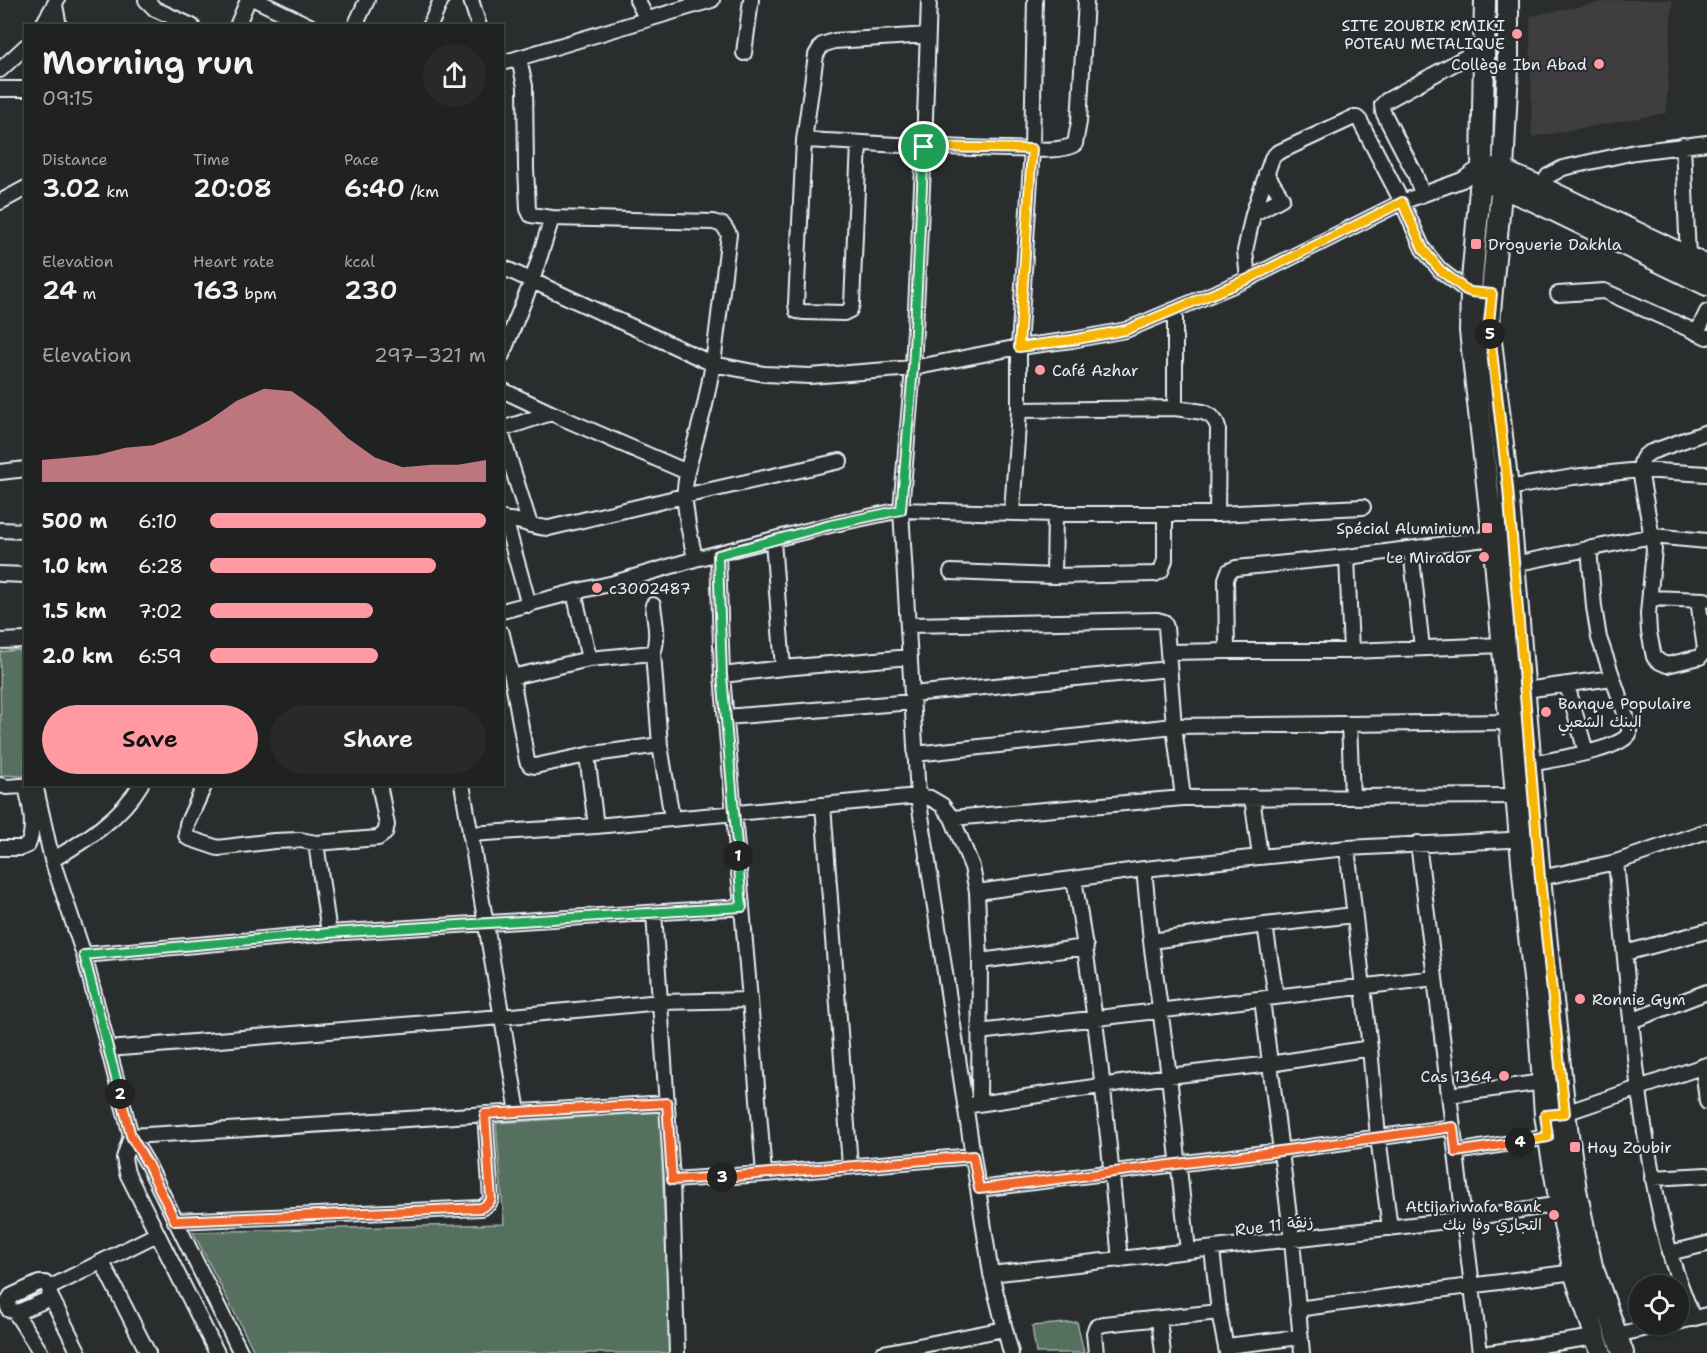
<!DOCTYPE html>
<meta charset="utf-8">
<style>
:root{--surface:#202222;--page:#282a2a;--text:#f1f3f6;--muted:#a2a4a5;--line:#3d3f40;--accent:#ff9aa2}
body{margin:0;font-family:"Shantell Sans","Playpen Sans Arabic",sans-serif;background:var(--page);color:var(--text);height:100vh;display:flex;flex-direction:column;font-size:22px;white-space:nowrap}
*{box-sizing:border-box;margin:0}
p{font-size:20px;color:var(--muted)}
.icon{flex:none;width:33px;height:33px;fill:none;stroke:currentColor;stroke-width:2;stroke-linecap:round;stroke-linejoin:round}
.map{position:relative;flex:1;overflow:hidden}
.sheet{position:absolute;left:24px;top:24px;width:480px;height:762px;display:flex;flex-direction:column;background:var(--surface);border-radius:0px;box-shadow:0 2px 4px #0004,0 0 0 2px var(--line)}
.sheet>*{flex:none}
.buttons{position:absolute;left:1629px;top:1275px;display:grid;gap:12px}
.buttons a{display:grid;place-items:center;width:60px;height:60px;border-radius:50%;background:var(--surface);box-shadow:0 2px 4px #0004,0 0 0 2px var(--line);font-size:30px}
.pin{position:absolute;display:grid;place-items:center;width:51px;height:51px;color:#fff;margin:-26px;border:3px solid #fff;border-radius:50%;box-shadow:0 2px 6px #0007}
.km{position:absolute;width:30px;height:30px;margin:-15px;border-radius:50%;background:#222;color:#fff;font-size:16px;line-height:30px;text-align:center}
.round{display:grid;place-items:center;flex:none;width:63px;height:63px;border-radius:32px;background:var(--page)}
.overview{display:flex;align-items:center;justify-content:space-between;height:102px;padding:0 18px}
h1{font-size:33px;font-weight:600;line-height:45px}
.stats{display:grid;grid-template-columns:repeat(3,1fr);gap:9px;height:102px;padding:6px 18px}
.stats div{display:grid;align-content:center}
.stats b{font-size:26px;font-weight:600}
.stats small{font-size:16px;font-weight:400}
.stats p{font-size:16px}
.chart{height:168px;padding:12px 18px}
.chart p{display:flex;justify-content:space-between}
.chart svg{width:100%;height:108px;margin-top:6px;fill:var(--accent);opacity:.7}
.primary-button{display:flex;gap:12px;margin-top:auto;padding:12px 18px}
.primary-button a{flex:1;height:69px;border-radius:36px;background:var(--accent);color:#111;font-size:24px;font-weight:600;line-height:69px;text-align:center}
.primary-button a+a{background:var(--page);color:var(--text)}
ul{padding:0 18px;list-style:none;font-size:20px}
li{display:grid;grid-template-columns:96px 72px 1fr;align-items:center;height:45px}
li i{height:15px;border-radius:8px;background:var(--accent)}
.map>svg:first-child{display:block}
</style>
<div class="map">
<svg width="1707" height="1353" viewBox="0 0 1707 1353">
<rect width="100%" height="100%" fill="#2a2d2e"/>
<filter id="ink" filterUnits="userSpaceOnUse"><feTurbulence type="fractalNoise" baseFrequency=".0167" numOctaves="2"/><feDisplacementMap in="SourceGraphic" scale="12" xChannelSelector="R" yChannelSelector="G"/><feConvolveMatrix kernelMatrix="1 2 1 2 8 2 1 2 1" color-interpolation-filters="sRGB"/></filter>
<g filter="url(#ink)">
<path fill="#403c3f" d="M1616 0H1672L1666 113 1532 137 1530 16Z"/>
<path fill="#57705e" stroke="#a0b0ab" stroke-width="1.5" d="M17 650 25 652V775L21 776 1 775 0 652Z
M660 1112 670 1353H255L193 1232 504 1224 496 1123Z
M1077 1322 1084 1353H1036L1032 1326Z"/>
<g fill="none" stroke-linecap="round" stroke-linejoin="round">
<g stroke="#e8f1f8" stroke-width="18">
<path id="street" d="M146 0 155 9 192 26
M256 0 310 26
M471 0 479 26
M637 0 647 19
M929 0 924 147 913 368 901 510 918 796 991 1274 1011 1353
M55 5 59 26
M42 26 57 0
M237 26 248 0
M355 26 367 0
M430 26 441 0
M744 53 751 0
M502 63 712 0
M0 70 26 46
M0 89H26
M804 140C871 143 939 148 1007 149 1024 149 1061 153 1075 144L1079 122 1086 0
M859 143 852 304 850 310 844 313 804 312 797 311 796 304 804 140 816 55 822 45 834 41 928 35
M1683 145 1688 257
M1541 187 1548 176 1563 168 1635 152 1707 143
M1422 194 1415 174 1383 112 1382 105 1386 101 1484 47
M0 202 26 188
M1253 214 1282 198 1266 173
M552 218 713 222 723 225 729 234 713 364 705 405 687 472 684 496 688 525 695 559
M502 267 713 364 764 374 810 376 913 368 1019 347 1072 340 1126 330 1248 279 1402 202 1462 180 1482 166
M1248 279 1245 251 1253 214 1272 158 1277 153 1352 118H1357L1360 121 1402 202 1423 249 1440 270 1466 290 1478 293
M1558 294 1604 291 1707 337
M1697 333 1707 312
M502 355 532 281 552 218 531 215 528 209 526 168 525 86 519 59
M502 390 551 413 687 472
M1175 408V310
M502 429 551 413
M502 435 530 525
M0 472 26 469
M1508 488 1573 477 1640 470 1707 474
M1012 512 1019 410V347L1032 149 1035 0
M1217 514 1363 507
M505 519 529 605
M502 520C519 518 532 528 549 528L684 496 840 461
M0 530 26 531
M773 541 783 668
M1411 550 1422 648
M718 555 722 675 750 1000 764 1174
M1347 557 1351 651
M1514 564 1652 536 1707 541
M951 572 1054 576 1155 574 1161 571 1165 560V514
M0 574 26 575
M1054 576 1055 514
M574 592 589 659
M1650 598 1705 600
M1698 600 1705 649 1700 657 1667 665 1660 662 1654 657 1649 632 1648 614 1654 549 1640 470C1641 461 1642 456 1651 452L1707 432
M653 605C655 622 659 637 653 653L660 745 672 818
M502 611 574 592 614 583 695 559 830 525 901 510 1055 514H1217L1218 428 1216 422 1211 416 1203 412 1175 408 1019 410
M909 625 1157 620 1164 622 1166 627 1174 726 1183 798
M502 634 512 677 527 761 530 765 535 766 587 755 660 745
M0 641 26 640
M1227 651 1226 579 1229 571 1236 568 1347 557 1493 538
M1168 652 1227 651H1351L1503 645
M722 675 783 668 910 657
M512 677 589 659 653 653
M1567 685 1586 752
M1525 690 1612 678
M912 694 1169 669
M726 717 912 702
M1349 724 1352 796
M915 754 1174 726 1510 722
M587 755 596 826
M1531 764C1553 759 1617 751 1629 734V725L1599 638 1594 607 1589 548
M35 784 52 860 84 955 131 1136 148 1165 241 1353
M205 784 187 824 186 835 188 838 218 848 274 841 300 840 316 843 378 838 385 833 387 825 379 784
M462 784 518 1112
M0 785 7 787 34 785
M1252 797 1260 856
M823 805 850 1166
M952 818 1183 798 1516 796
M470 834 596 826 918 796 930 798 942 805 952 818 972 867 977 892 980 961 979 1104
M316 843 329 933
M1418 843 1435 978 1480 1353
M0 848H21L28 845C36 826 30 805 26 786
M1347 848 1370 1048 1378 1137 1390 1228
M52 860C85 841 121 818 141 784
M1616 862C1629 992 1636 1124 1669 1250 1675 1273 1685 1296 1693 1319
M1144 869 1151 941 1169 1076 1188 1251
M1540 878 1616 862 1707 831
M1074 879C1096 1005 1108 1133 1120 1260
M977 892 1144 869 1347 848 1529 839
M654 913 672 1180 677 1353
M1265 925 1276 997
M1151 941 1265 925 1354 915
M1625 953 1707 931
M84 955 329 933 742 907
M980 961 1086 947
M1262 999 1292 1240 1302 1353
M1631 1021 1707 992
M979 1032 1435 978
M108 1049 501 1017 661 1002 750 1000
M1703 1066 1707 1102
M1449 1095 1543 1082
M971 1105 1169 1076 1270 1064 1370 1048
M1558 1114 1565 1113 1707 1065
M131 1136 667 1103
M131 1136 124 1158 127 1173 217 1353
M1456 1152 1548 1137
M1652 1178 1707 1175
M672 1180 764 1174 973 1156
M979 1189 1280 1151 1453 1127
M175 1221 481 1208 489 1203 491 1199 485 1114
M1212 1249 1219 1312 1227 1353
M1669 1253 1707 1244
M102 1262 148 1353
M991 1274 1464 1219 1560 1204
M39 1283H45L49 1288 50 1295 46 1300 18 1312 9 1310 7 1304 11 1296Z
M49 1288 157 1234
M50 1295 79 1353
M1297 1309 1574 1272
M15 1312 41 1353
M1159 1319 1163 1353
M1678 1322 1707 1315
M1616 1335 1666 1324
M1227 1346 1300 1337
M883 1353 1004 1329
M1096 1353 1094 1333 1096 1327 1104 1324 1219 1312
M1489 1353 1595 1337"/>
</g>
<g stroke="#e8f1f8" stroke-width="24">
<path id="secondary" d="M1485 0 1482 166 1471 292 1470 331 1493 538 1528 928 1538 1012 1545 1115 1560 1204 1574 1272 1601 1353
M1508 0V67L1503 171 1489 323 1508 488 1540 878 1565 1113 1576 1190 1592 1266 1623 1353
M1491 168 1503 171 1541 187 1707 266
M1492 184 1534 201 1707 285"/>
</g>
<use href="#street" stroke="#2a2d2e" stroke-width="14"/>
<use href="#secondary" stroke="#2a2d2e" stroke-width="20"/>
</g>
</g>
<g fill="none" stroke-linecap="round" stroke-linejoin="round" filter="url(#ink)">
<g stroke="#fff" stroke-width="12">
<path id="split-1" d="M738 856 722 675 718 555 830 525 901 510 913 368 924 147"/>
</g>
<g stroke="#fff" stroke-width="12">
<path id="split-2" d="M120 1094 84 955 329 933 742 907 738 856"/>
</g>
<g stroke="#fff" stroke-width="12">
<path id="split-3" d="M120 1094 131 1136 148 1165 175 1221 481 1208 489 1203 491 1199 485 1114 667 1103 672 1180 722 1177"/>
</g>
<g stroke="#fff" stroke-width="12">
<path id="split-4" d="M722 1177 973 1156 979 1189 1280 1151 1453 1127 1456 1152 1520 1142"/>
</g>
<g stroke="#fff" stroke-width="12">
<path id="split-5" d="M1490 334 1508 488 1540 878 1565 1113 1545 1115 1548 1137 1520 1142"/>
</g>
<g stroke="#fff" stroke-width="12">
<path id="split-6" d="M924 147 1032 149 1019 347 1072 340 1126 330 1248 279 1402 202 1423 249 1440 270 1466 290 1471 292 1492 294 1489 323 1490 334"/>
</g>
<use href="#split-1" stroke="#22a559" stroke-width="8"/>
<use href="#split-2" stroke="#22a559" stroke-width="8"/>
<use href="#split-3" stroke="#f0652b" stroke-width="8"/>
<use href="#split-4" stroke="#f0652b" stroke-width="8"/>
<use href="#split-5" stroke="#f5b400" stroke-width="8"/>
<use href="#split-6" stroke="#f5b400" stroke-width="8"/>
</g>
<g fill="#ff9aa2" stroke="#2a2d2e" stroke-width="2">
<circle cx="1517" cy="34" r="6"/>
<circle cx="1599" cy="64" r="6"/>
<rect x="1470" y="238" width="12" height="12" rx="3"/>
<circle cx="1040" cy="370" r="6"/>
<rect x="1481" y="522" width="12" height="12" rx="3"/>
<circle cx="1484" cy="557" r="6"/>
<circle cx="597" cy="588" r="6"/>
<circle cx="1546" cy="712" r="6"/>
<circle cx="1580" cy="999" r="6"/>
<circle cx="1504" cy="1076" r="6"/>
<rect x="1569" y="1141" width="12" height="12" rx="3"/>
<circle cx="1554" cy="1215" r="6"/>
</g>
<g text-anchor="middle" stroke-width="4.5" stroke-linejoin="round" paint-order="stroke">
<g font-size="16" fill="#e8f1f8" stroke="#2a2d2e" text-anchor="end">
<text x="1505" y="31">SITE ZOUBIR RMIKI<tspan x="1505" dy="18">POTEAU METALIQUE</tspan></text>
<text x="1587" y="70">Collège Ibn Abad</text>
<text x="1488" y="250" text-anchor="start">Droguerie Dakhla</text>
<text x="1052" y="376" text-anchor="start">Café Azhar</text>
<text x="1475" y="534">Spécial Aluminium</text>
<text x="1472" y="563">Le Mirador</text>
<text x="609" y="594" text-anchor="start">c3002487</text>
<text x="1558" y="709" text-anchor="start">Banque Populaire<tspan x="1558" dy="18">البنك الشعبي</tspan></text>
<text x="1592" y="1005" text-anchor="start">Ronnie Gym</text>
<text x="1492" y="1082">Cas 1364</text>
<text x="1587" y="1153" text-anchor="start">Hay Zoubir</text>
<text x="1542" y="1212">Attijariwafa Bank<tspan x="1542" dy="18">التجاري وفا بنك</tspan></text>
</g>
<g font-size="16" fill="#e8f1f8" stroke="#2a2d2e">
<text transform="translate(1274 1225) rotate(-7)" y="6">Rue 11 زنقة</text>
</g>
</g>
</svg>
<div class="buttons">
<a><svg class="icon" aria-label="locate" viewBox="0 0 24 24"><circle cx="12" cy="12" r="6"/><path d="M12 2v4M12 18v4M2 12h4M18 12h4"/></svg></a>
</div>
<div class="pin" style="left:924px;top:147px;background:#1e9e55"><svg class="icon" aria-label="arrive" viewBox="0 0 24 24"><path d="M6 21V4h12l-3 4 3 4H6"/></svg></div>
<b class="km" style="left:738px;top:856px">1</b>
<b class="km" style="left:120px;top:1094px">2</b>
<b class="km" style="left:722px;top:1177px">3</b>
<b class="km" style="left:1520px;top:1142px">4</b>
<b class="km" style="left:1490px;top:334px">5</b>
<section class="sheet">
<div class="overview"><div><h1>Morning run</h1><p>09:15</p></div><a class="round"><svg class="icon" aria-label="share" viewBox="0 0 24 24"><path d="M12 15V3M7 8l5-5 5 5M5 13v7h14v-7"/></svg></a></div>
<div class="stats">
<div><p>Distance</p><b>3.02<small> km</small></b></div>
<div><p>Time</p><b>20:08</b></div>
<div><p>Pace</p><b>6:40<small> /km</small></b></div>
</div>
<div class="stats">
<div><p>Elevation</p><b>24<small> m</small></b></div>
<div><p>Heart rate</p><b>163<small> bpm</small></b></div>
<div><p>kcal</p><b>230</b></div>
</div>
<div class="chart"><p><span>Elevation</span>297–321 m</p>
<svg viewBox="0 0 160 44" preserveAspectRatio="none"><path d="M0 44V35L10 34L20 33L30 30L40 29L50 25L60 19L70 11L80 6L90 7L100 15L110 26L120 34L130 38L140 37L150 37L160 35V44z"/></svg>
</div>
<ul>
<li><b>500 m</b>6:10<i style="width:100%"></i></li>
<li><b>1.0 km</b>6:28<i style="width:82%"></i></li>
<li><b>1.5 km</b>7:02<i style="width:59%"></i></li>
<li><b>2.0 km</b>6:59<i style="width:61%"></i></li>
</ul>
<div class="primary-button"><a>Save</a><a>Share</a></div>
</section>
</div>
